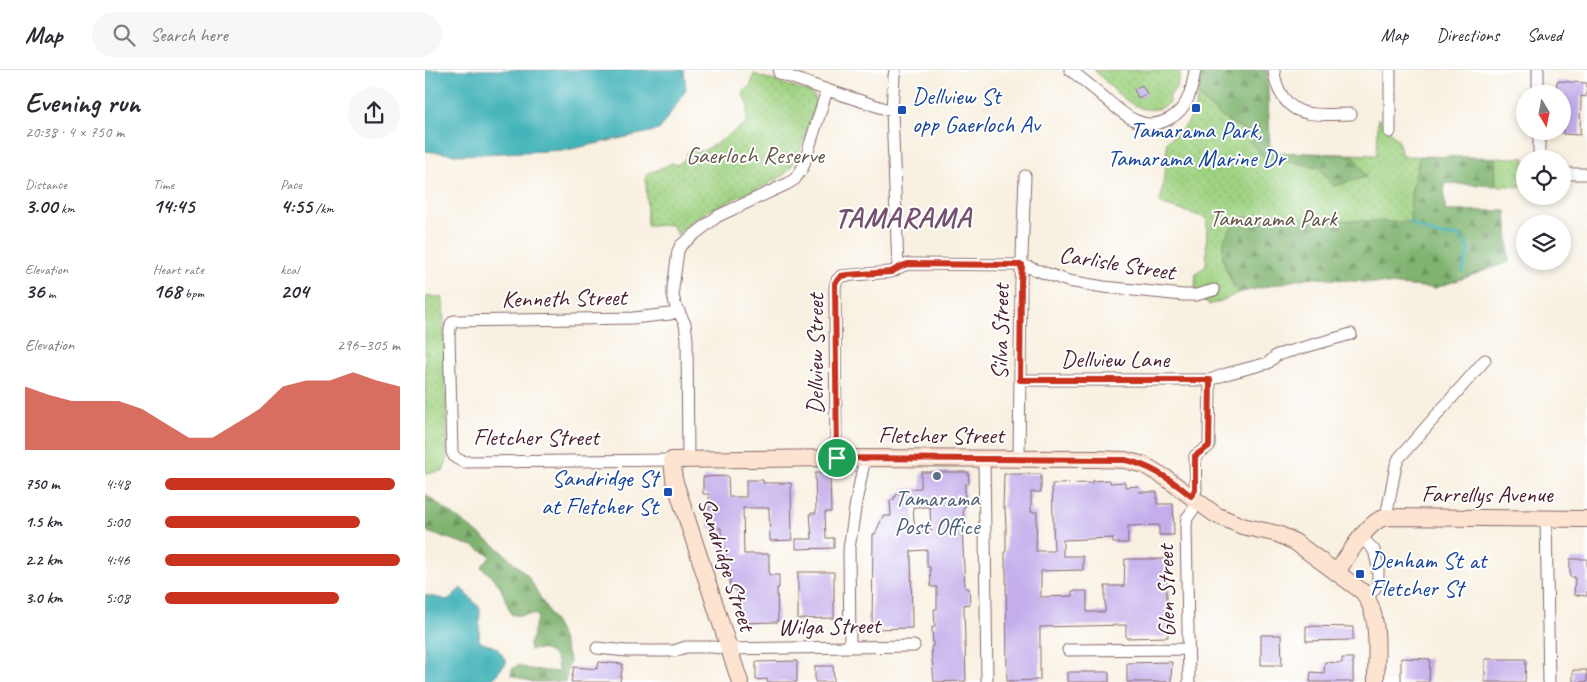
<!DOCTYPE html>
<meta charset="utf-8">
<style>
:root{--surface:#fff;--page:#f7f7f7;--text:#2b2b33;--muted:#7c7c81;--line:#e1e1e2;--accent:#c8321e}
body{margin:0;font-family:Caveat,sans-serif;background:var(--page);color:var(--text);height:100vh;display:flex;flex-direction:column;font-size:19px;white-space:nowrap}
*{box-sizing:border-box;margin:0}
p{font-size:16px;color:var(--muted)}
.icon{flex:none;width:28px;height:28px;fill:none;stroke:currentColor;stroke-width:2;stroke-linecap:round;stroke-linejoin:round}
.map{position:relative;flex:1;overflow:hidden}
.panel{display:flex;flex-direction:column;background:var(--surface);width:425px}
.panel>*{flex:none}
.needle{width:32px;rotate:170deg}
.fabs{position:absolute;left:1091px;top:15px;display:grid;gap:10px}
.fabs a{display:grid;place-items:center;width:55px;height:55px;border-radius:50%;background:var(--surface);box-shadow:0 2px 8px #0003;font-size:25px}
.pin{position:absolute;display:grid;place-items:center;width:42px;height:42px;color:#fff;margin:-21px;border:2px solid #fff;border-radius:50%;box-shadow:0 1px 5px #0007}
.round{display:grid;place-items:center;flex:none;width:52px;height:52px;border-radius:26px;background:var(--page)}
.summary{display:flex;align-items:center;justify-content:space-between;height:85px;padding:0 25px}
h1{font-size:28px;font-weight:700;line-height:38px}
.stats{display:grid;grid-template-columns:repeat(3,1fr);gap:8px;height:85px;padding:5px 25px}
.stats div{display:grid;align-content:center}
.stats b{font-size:21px;font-weight:700}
.stats small{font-size:14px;font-weight:400}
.stats p{font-size:14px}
.chart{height:140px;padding:10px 25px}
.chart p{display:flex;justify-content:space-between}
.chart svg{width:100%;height:90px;margin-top:5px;fill:var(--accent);opacity:.7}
ul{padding:0 25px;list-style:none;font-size:16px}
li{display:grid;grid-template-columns:80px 60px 1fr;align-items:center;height:38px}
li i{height:12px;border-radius:6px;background:var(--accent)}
header{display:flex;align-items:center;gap:30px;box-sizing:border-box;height:70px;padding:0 25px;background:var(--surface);border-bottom:1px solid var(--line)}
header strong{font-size:24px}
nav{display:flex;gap:28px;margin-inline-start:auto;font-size:18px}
.search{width:350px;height:45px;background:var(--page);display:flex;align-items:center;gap:12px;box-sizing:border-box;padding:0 18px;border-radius:28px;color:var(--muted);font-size:19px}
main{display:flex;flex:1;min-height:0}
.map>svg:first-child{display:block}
</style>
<header>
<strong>Map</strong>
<div class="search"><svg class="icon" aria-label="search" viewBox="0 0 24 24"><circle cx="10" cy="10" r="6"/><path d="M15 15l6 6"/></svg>Search here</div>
<nav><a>Map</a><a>Directions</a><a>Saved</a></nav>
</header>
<main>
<section class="panel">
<div class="summary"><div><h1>Evening run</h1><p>20:38 · 4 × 750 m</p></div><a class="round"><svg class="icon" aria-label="share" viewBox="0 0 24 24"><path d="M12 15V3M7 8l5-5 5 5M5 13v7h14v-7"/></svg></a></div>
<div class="stats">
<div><p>Distance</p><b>3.00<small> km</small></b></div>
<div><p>Time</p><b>14:45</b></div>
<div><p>Pace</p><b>4:55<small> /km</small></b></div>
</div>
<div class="stats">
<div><p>Elevation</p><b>36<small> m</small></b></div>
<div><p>Heart rate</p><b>168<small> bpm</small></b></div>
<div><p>kcal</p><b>204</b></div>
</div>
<div class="chart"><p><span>Elevation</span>296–305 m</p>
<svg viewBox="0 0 160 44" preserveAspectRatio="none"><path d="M0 44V13L10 17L20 20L30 20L40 20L50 24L60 31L70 38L80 38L90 31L100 24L110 13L120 10L130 10L140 6L150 10L160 13V44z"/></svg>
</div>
<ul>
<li><b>750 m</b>4:48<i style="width:98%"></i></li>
<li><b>1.5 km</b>5:00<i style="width:83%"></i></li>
<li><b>2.2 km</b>4:46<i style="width:100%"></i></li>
<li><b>3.0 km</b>5:08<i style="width:74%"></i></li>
</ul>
</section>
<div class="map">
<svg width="1162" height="612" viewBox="0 0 1162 612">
<defs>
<pattern id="grass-dots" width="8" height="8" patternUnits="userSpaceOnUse" patternTransform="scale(1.25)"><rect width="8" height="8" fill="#9fd281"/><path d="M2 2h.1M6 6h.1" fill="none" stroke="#8ab470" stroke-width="1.8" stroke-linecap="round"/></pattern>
<pattern id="forest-firs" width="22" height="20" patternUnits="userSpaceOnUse" patternTransform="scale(1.25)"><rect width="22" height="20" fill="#7fb46f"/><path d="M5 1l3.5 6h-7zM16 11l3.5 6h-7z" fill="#6a925b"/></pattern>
</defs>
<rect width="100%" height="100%" fill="#fff"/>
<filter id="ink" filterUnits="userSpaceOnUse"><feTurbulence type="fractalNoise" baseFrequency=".02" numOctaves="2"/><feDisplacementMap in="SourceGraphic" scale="10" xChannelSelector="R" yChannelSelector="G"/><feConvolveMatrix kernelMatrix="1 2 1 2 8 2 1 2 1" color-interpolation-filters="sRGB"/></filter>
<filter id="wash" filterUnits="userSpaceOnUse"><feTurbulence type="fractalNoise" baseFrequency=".0096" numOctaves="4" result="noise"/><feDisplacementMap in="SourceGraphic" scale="20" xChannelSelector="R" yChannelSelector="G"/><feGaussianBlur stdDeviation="1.12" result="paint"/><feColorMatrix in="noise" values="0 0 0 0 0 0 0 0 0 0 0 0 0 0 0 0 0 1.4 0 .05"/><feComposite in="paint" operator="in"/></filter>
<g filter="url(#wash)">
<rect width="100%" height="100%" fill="#f8f0e0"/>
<path fill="url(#grass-dots)" stroke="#747856" d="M669 0H756L752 16 743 29 746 32C716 55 690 20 669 0Z
M777 0H842L845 82 952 85 953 48 973 70 977 86 1100 88V117L1019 113 1020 141H1081L1084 192 1010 218 884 207 812 223 802 229 784 235 770 218 771 203 781 196 782 148 735 134 741 93 742 71C748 66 756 61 761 55 773 39 774 18 777 0Z
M329 4 386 23 390 27V35C382 57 376 92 356 107 322 127 281 134 253 165L247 155 222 156 221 106 223 103 235 99 247 93 252 95 259 90 263 82 267 81H278L299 69 316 56 321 55 323 34 318 25 320 20 326 15Z
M6 226 18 228 23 388 18 401 0 403V227Z"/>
<path fill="url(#forest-firs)" stroke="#646a4d" d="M777 0H842L845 82 928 85 941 107 909 116 894 97 840 88 824 71 828 63C807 57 789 41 773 26Z
M995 86 1070 88 1071 116 1019 113 1020 141H1081L1084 192 1010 218 884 207 812 223C803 203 789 183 804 161 807 156 813 151 818 147L851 149 985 152 986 123Z
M0 424 77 481 103 506 134 560 145 591 140 612H107L86 605 87 599 93 595 104 599 134 602C132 598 133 594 131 590 126 579 114 578 105 580L104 575C108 566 107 567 109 558 110 553 113 551 113 546 104 541 95 548 86 544L75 516 64 504 56 497 66 486 48 476 5 463 0 460Z"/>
<path fill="#42b3b9" stroke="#466972" d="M0 0H259L261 20 234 60 142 80 35 85 0 81Z
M36 518 55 538 54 571 72 578 82 592 65 612H0V525L23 530Z"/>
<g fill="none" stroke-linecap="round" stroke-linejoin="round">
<path stroke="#42b3b9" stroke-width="3" d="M985 152C1006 164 1010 166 1034 166L1044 179 1038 201"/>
</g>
<g id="blocks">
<path fill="#c3aeeb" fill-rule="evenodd" d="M1132 11 1162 13 1161 27 1156 26 1155 65 1138 64V24H1131Z
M717 15 722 24 713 28 709 19Z
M496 402H543L544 414H540V437H538L539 457H537L540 518H544L545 534 539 535 541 611 509 612 506 577 508 576 507 557H510L509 539H512V517H506L505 497H502V480L486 481 487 558 447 559 448 464H450L458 446H466L465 430H469V427H471V424H477V419L496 418ZM488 437H505L506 462H490Z
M390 403H405L406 442H400L401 468H409V478L371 479V469H387L385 443H391Z
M579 404H616V422H606V442H612L611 481H629L627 414 667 413V411L685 410V413L700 412V417L713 416 714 422H732V434H748L749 465H734V455L703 456V473H688V468L638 470V486H658V500L616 501V527L647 526V521H662V542H680V516H699L700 489H741L743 567 701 568V555L615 557V610L582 611 581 498H580V481H581V458L580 438H578Z
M303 406 304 427H321V410H338V413H366L367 470 345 471 344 438H318L319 484H344V505H354V518H352L353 552 312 553V519H305V498L302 499 301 479H296V458H284V424H278V407Z
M1145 489H1162V526L1149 525 1150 507H1145Z
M373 502H409V548L373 549Z
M881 556 928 557V570L881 571Z
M836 565H856L857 595H836Z
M917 588H928V612H885L886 602 899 603 900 592 917 593Z
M976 588 1005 589 1004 612H976Z
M1060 589H1101L1100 612H1060Z
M372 591V612H342V609L331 610V592Z
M174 592 198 594 195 612H146L149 597 172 599Z
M747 592 746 612H702V593Z
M390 596H408L409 612H390Z
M1148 600H1162V612H1148Z
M642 602H684V612H642Z"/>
</g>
</g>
<g filter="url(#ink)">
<use href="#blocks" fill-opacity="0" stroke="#87686a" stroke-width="1"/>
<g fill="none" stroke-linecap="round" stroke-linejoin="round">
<g stroke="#87686a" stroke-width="13">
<path id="street" d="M470 0 469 6 467 41 473 198
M645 0C655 7 664 15 673 22 693 39 715 65 744 49 763 39 767 20 770 0
M849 0C850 19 862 40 882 43 896 46 912 44 926 44
M1113 0V24
M354 3 402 20
M1114 61V89
M965 62V0
M1138 104H1162
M595 310H785L801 304 843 293 852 285 926 264
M411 388 410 217 412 210 416 206 466 202 477 196 483 194 597 195 643 211 679 217 758 225H771L789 220
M559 389 562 612
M594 389 596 214 600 106
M247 390 40 392C33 390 29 388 27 382L24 265 26 254 29 251 208 248 245 244 254 241
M263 390 262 269 260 254 250 234 248 225V218L253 181 256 175 293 146 362 114 370 109 378 97 402 20 467 41
M766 426 771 420 770 386 784 376 785 310
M961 447 971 395 974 388 1060 290
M1121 449 1124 612
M937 468 949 480 953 497V513L948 521 941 526
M425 577 424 479 431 432 440 388
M172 578 202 581H249L261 577H288L304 579 489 576
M643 580 763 579
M764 612 761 456 762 448 773 433"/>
</g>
<g stroke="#87686a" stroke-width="18">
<path id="secondary" d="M912 502C923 486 942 451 961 447L1162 449
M315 612 249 409 247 390 411 388 671 389 700 390 719 395 741 408 791 445 817 456 853 464 870 472 938 522C956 545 951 584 951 612"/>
</g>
<use href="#street" stroke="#fff" stroke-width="11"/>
<use href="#secondary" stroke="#fde4d1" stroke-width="16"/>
</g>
</g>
<g fill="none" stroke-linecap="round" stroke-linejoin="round" filter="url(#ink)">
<g stroke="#fff" stroke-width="10">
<path id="route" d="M483 194 597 195 596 214 595 310H785L784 376 770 386V420L766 426C747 410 725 395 700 390L412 388 410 213 416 206 422 205 466 202 477 196Z"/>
</g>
<use href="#route" stroke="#c8321e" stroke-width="6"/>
</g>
<g fill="#1a4fb4" stroke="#fff" stroke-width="2">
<rect x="766" y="33" width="10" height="10" rx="2.5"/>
<rect x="472" y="35" width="10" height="10" rx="2.5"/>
<rect x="238" y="417" width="10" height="10" rx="2.5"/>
<rect x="930" y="499" width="10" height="10" rx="2.5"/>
</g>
<circle fill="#5c6f8a" stroke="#fff" stroke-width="2" cx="512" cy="406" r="5"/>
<g text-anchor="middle" stroke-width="4" stroke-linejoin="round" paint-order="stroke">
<g font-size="24" fill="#164399" stroke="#fff" text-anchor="start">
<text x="487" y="34">Dellview St<tspan x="487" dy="28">opp Gaerloch Av</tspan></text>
<text x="771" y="68" text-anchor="middle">Tamarama Park,<tspan x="771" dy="28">Tamarama Marine Dr</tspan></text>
<text x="233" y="416" text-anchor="end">Sandridge St<tspan x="233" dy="28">at Fletcher St</tspan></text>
<text x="945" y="498">Denham St at<tspan x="945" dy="28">Fletcher St</tspan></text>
</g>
<g font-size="24" fill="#645545" stroke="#fff">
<text x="330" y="93">Gaerloch Reserve</text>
<text x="848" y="156">Tamarama Park</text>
</g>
<g font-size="24" fill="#4a1f2b" stroke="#fff">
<text transform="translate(692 193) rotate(9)" y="8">Carlisle Street</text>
<text transform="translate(139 228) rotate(-1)" y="8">Kenneth Street</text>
<text transform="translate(575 262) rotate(-89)" y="8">Silva Street</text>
<text transform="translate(390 284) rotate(-90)" y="8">Dellview Street</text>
<text x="690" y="297">Dellview Lane</text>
<text x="516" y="373">Fletcher Street</text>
<text x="111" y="375">Fletcher Street</text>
<text x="1062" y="432">Farrellys Avenue</text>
<text transform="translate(302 494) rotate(72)" y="8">Sandridge Street</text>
<text transform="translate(741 521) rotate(-91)" y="8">Glen Street</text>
<text transform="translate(404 556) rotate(-1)" y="8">Wilga Street</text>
</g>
<g font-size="24" fill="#4e5e75" stroke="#fff">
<text x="512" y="436">Tamarama<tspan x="512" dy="28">Post Office</tspan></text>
</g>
<g font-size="29" font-weight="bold" letter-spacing="1" fill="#74516e" stroke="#fff">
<text x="478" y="157">TAMARAMA</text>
</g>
</g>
</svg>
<div class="fabs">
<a><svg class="needle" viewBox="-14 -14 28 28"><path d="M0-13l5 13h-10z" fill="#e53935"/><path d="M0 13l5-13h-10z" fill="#7c7c81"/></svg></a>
<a><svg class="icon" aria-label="locate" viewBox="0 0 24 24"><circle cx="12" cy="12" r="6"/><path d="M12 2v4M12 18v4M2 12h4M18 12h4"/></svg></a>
<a><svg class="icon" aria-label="layers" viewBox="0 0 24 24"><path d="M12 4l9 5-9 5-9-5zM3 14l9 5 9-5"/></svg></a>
</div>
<div class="pin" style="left:412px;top:388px;background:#1e9e55"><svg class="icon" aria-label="arrive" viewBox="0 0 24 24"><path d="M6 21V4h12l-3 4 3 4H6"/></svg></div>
</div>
</main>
